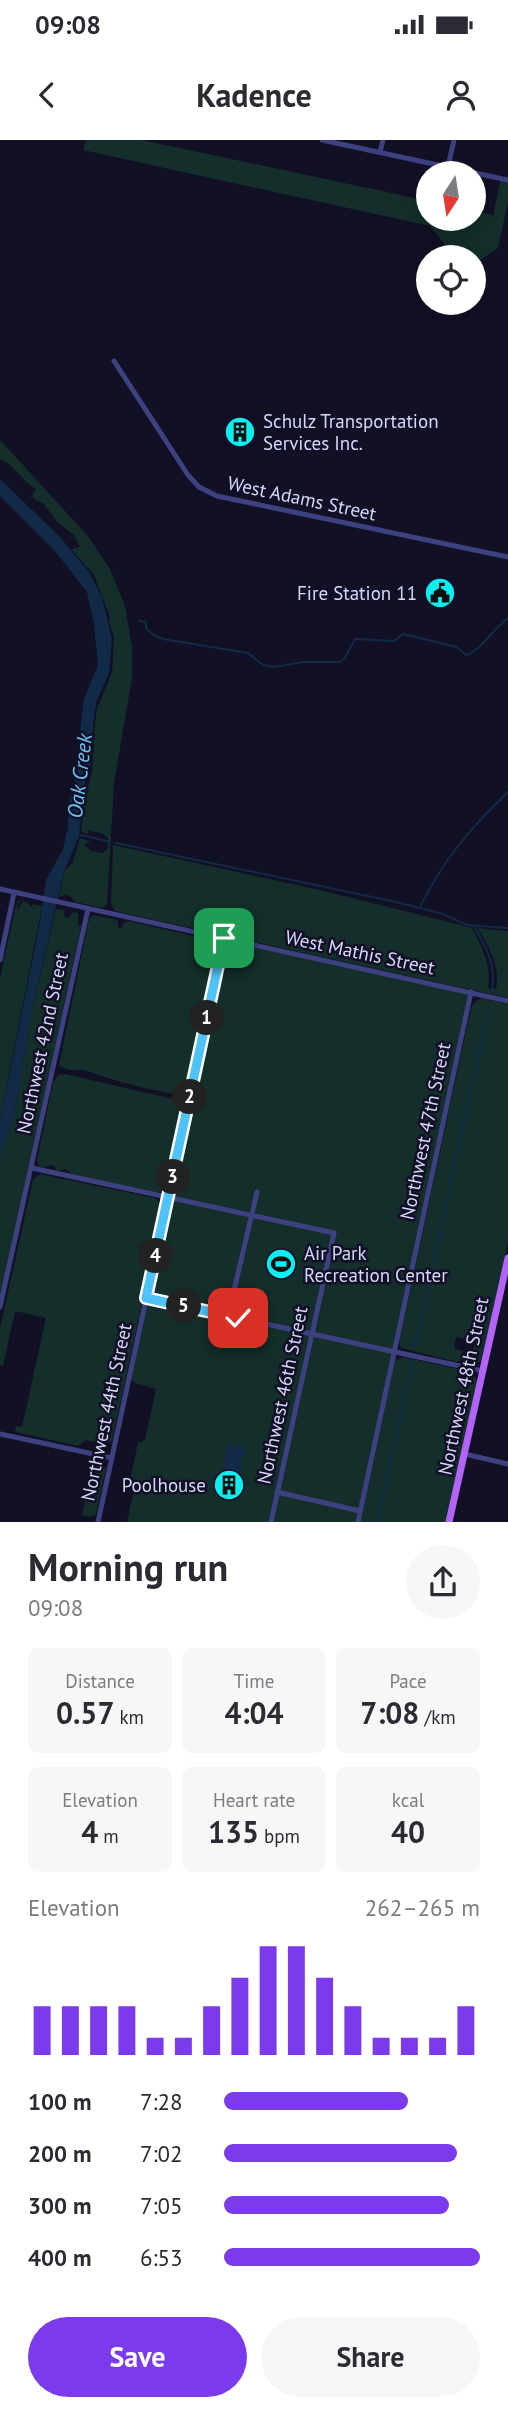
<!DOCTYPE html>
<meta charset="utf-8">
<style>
:root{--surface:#fff;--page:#f7f7f7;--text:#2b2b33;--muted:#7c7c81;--accent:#7c3aed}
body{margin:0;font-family:"PT Sans",sans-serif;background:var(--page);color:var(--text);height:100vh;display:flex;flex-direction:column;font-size:26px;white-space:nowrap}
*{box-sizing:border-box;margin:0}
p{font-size:23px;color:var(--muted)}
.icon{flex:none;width:38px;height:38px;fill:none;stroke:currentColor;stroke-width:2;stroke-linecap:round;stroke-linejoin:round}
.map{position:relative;height:1382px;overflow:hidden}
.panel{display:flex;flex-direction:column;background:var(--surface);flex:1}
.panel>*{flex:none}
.needle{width:46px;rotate:192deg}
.fabs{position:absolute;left:416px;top:21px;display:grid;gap:14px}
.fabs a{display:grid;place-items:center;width:70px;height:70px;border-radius:50%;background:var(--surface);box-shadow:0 4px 18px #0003;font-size:35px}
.pin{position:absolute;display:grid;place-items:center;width:60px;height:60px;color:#fff;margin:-30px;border-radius:14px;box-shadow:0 4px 10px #0006}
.km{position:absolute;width:35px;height:35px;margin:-18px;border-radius:50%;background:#222;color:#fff;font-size:19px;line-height:35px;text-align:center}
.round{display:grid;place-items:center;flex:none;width:74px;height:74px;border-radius:37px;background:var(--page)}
.head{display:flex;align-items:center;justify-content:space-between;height:119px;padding:0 28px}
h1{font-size:38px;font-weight:800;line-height:52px}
.stats{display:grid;grid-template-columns:repeat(3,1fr);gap:10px;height:119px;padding:7px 28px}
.stats div{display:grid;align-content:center;border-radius:10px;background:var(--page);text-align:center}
.stats b{font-size:30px;font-weight:800}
.stats small{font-size:19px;font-weight:400}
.stats p{font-size:19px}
.chart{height:196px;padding:14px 28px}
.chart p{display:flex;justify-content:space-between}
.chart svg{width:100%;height:126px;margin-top:7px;stroke:var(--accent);stroke-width:6}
.button{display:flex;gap:14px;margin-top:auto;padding:14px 28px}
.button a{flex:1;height:80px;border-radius:42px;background:var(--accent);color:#fff;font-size:28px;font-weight:800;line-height:80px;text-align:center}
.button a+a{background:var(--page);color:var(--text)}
ul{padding:0 28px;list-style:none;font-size:23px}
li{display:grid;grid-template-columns:112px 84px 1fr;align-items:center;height:52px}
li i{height:18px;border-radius:9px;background:var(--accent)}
.status{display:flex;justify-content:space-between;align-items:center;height:49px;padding:0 35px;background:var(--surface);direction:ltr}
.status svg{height:19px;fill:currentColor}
header{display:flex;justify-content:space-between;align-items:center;height:91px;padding:0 28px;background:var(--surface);font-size:32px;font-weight:800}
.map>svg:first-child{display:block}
</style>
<div class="status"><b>09:08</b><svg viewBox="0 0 49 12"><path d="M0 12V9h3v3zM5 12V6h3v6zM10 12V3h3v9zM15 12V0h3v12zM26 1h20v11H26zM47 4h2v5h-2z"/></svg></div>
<header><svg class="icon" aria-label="back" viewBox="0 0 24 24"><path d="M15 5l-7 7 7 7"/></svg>Kadence<svg class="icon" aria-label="person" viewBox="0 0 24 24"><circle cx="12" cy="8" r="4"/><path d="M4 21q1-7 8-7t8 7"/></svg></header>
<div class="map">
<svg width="508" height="1382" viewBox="0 0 508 1382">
<rect width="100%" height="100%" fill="#121024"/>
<path fill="#132e2b" d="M86 0H142L429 61V79H474V71L493 75 501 38 508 40V62L498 108 476 123 474 117 446 116 447 107 430 86 83 10Z
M0 300 88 396 110 429 125 466 132 507V538L114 643 107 764 103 768 75 762 70 756 65 755 59 757 64 732 73 722 80 698 91 702 84 704 91 711 103 713 108 708V698L103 694 88 690V694L81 692 85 658 92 632 96 572 112 532 114 496 109 482 110 477 94 435 71 409 80 407 74 395 58 383 43 363 35 360 32 356 36 349C21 341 13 323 0 319Z
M113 705 320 750 472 788C482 807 492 826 488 848L496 849C501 828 489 806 477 788L508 791V858L115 771 111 763Z
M22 759 18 764 17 771 23 761 27 762 31 767 33 764 42 766 0 981V838L14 773 17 772H14L18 761Z
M56 769 65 770 64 776 69 778 72 772 78 773V785L81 786 0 1160V1015L15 971 31 873Z
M93 775 114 779 118 782V788H121L124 783 128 781 211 800 217 804V820L189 950 184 954C162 954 111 940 90 932 79 928 68 933 59 925L89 779Z
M224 798 471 852 358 1382H127L136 1341 131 1339V1336L138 1303 145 1300 156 1249 137 1244 129 1239Z
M482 858 508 864V1101L483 1216 481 1221 473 1225 466 1224V1211L473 1212 475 1201 456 1197 454 1208 463 1211 461 1220 457 1222 401 1208 399 1202 471 868 475 862Z
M65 934 182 961 185 970 167 1050 157 1053 72 1034 65 1029 57 1031 54 1026 49 1025 44 1028 39 1026 37 1020 53 943 58 935Z
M40 1034 155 1058 163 1066 112 1301 104 1304 86 1300 78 1306 15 1292 16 1286 22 1287 46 1178 15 1171 3 1226H0V1188L33 1040Z
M403 1217 471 1232 477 1240 446 1382H359L395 1221Z
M101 1322 106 1329 96 1374 90 1377 82 1375 92 1327 95 1324Z"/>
<path fill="#112a47" d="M0 339 59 396 89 432 102 457 112 499 109 533 97 560 94 575 91 623 84 648 79 696 64 732 31 873 15 971 0 1015V981L39 787 46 740 63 709 68 688 69 661 80 623 79 599 84 559 98 525 94 484 87 452 55 411 0 356Z
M228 1304 245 1308 239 1337 222 1334Z"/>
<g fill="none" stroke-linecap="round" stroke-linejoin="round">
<path stroke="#112a47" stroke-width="2" d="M139 481 146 482V488L153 495 163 499 248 513 263 525 274 527 303 522H340L345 518 355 499 394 501 403 494 457 507 466 515C479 512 495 487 508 478
M77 694 107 701
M116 703 396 762 443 774 467 785 508 788
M420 767C443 720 471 687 508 652
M475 788C487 809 496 824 492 849
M414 1209 489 867
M377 1382 412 1222"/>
<path stroke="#3e4180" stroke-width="5" d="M322 0 508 40
M380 12 383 0
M448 27 454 0
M114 221 188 335 199 347 217 356 508 417
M0 749 508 861
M0 820 14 753
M32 1028 334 1093 271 1382
M146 1158 483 1231
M0 1167 88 769
M228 1176 257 1052
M0 1294 112 1318
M465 1314 508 1324
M277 1352 360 1371
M98 1382 224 798
M358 1382 471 852"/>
<path stroke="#b363f6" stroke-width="7" d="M449 1382 508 1118"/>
</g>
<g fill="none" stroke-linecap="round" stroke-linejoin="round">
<g stroke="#fff" stroke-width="14">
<path id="route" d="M224 798 146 1158 238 1178"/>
</g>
<use href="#route" stroke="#4fc3f7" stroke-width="9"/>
</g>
<defs>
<g id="building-disc" transform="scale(1.575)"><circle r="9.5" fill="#0eedf0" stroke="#121024"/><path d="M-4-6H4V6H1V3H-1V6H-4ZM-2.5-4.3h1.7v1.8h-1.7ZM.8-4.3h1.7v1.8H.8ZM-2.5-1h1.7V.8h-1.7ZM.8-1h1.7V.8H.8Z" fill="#111"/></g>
<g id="civic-disc" transform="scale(1.575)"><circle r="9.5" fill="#0eedf0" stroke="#121024"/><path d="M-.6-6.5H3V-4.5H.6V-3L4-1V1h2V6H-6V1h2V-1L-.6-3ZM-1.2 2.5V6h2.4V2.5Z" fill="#111"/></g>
<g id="stadium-disc" transform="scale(1.575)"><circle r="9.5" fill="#0eedf0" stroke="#121024"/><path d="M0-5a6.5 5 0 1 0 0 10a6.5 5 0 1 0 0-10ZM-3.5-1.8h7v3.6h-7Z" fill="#111"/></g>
</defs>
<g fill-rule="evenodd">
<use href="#building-disc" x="240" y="292"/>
<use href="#civic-disc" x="440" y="453"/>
<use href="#stadium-disc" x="281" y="1124"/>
<use href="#building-disc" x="229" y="1345"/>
</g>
<g text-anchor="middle" stroke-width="5" stroke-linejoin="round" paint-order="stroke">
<g font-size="19" fill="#d7d6fd" stroke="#121024" text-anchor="start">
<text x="263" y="288">Schulz Transportation<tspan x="263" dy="22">Services Inc.</tspan></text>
<text x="417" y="460" text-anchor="end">Fire Station 11</text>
<text x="304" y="1120">Air Park<tspan x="304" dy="22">Recreation Center</tspan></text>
<text x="206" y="1352" text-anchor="end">Poolhouse</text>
</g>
<g font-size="19" fill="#d7d6fd" stroke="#121024">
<text transform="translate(302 358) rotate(12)" y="7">West Adams Street</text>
<text transform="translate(360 812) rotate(12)" y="7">West Mathis Street</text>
<text transform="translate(42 903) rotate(-78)" y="7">Northwest 42nd Street</text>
<text transform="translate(425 991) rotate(-78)" y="7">Northwest 47th Street</text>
<text transform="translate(463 1246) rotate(-78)" y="7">Northwest 48th Street</text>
<text transform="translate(282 1255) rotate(-78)" y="7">Northwest 46th Street</text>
<text transform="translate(106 1272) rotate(-78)" y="7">Northwest 44th Street</text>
</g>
<g font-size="21" font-style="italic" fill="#6ac1f6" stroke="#121024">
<text transform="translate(80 636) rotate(-83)" y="7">Oak Creek</text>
</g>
</g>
</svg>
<div class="fabs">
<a><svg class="needle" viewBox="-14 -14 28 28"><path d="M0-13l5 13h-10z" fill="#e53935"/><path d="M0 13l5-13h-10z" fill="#7c7c81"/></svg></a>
<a><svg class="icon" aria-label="locate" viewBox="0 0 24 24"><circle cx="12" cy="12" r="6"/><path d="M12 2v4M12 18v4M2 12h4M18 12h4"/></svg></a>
</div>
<div class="pin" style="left:224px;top:798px;background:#1e9e55"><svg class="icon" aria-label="arrive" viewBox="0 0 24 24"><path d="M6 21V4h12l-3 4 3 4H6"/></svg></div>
<div class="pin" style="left:238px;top:1178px;background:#d93025"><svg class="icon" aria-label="check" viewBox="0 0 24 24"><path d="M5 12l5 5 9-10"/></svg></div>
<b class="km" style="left:207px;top:878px">1</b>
<b class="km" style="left:190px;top:957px">2</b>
<b class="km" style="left:173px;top:1037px">3</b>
<b class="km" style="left:156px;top:1116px">4</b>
<b class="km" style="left:184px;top:1166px">5</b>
</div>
<section class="panel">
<div class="head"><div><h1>Morning run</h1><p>09:08</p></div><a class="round"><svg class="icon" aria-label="share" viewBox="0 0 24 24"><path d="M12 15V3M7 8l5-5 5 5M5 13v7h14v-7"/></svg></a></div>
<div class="stats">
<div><p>Distance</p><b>0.57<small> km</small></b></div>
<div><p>Time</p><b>4:04</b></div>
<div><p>Pace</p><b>7:08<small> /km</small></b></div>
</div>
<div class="stats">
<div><p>Elevation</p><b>4<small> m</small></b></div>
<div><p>Heart rate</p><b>135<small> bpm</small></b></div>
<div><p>kcal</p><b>40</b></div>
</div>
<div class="chart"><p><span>Elevation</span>262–265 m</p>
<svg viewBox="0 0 160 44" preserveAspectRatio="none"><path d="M5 44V27M15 44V27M25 44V27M35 44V27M45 44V38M55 44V38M65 44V27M75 44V17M85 44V6M95 44V6M105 44V17M115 44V27M125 44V38M135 44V38M145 44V38M155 44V27"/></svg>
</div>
<ul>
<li><b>100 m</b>7:28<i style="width:72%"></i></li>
<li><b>200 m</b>7:02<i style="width:91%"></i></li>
<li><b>300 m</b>7:05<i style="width:88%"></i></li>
<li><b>400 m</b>6:53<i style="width:100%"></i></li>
</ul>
<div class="button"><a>Save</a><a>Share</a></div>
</section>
